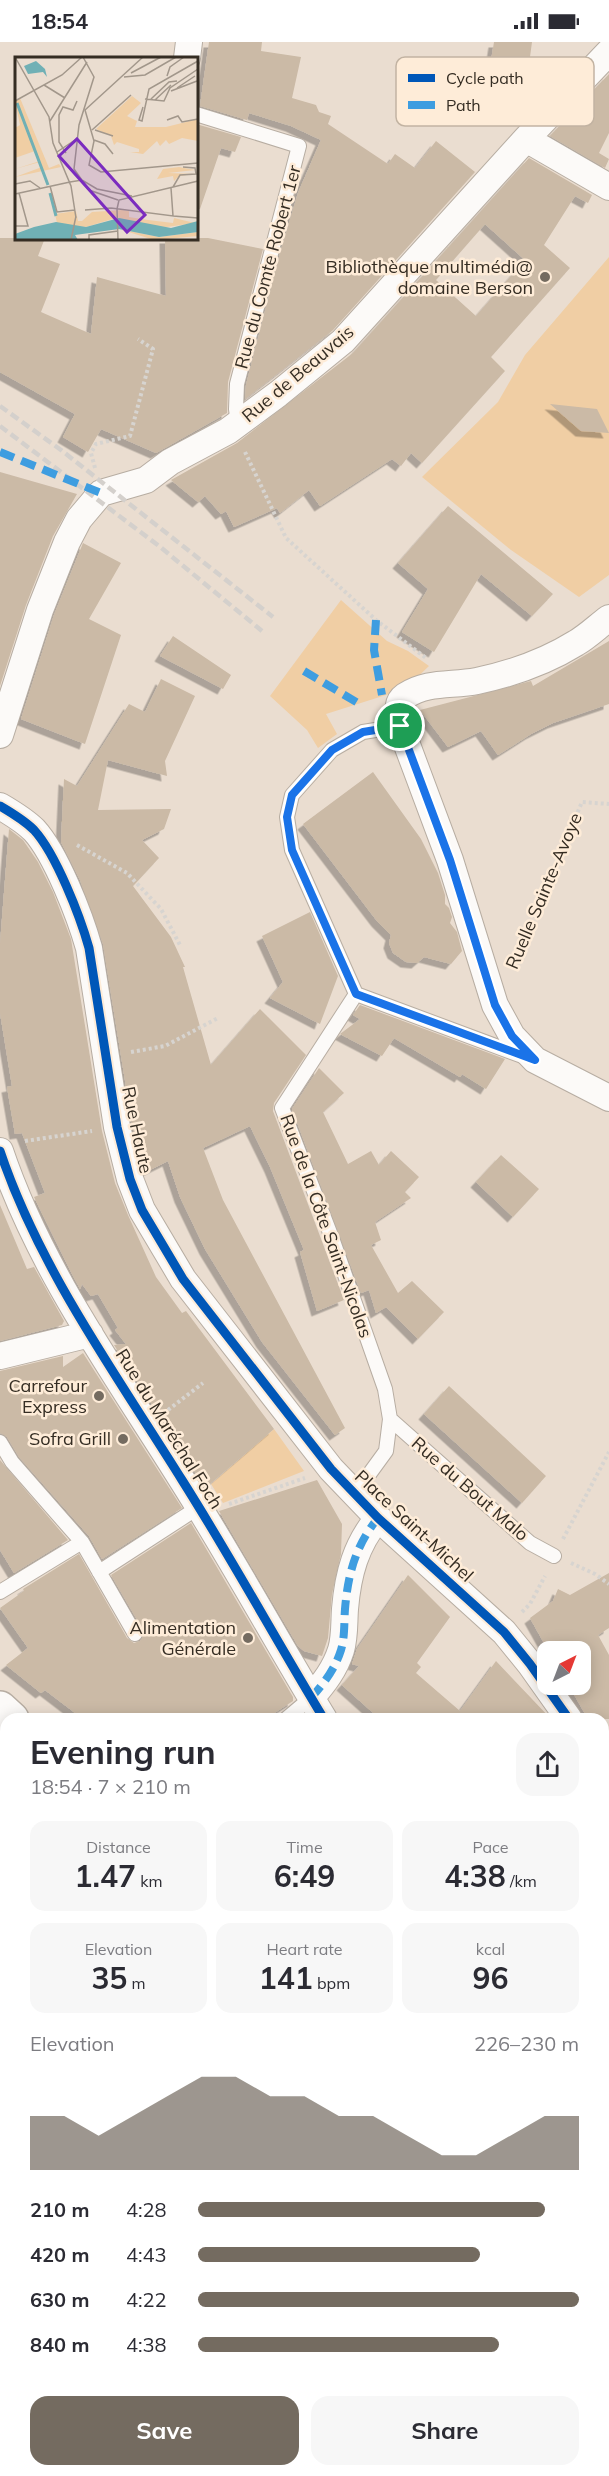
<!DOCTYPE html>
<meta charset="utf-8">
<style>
:root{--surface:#fff;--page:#f7f7f7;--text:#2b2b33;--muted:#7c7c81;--accent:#746b60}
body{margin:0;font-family:Mulish,sans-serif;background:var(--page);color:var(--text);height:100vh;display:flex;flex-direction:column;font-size:22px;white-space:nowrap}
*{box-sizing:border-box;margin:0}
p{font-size:20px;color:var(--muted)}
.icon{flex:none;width:33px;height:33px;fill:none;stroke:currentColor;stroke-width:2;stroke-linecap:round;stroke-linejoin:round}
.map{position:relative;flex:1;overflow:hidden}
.side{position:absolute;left:0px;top:1671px;width:609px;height:764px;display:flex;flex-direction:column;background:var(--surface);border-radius:18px 18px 0 0;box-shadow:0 3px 15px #0003}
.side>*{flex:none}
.needle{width:39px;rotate:42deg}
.fabs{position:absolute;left:537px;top:1599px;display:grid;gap:12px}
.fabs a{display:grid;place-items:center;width:54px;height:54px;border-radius:12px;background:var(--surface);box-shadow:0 3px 15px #0003;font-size:30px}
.pin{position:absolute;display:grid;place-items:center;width:51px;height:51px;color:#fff;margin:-26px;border:3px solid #fff;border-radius:50%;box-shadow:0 2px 6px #0007}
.round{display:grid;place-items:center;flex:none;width:63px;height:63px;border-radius:18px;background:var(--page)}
.summary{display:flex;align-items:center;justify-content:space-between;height:102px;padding:0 30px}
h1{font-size:33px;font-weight:700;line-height:45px}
.figures{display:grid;grid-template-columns:repeat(3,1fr);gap:9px;height:102px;padding:6px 30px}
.figures div{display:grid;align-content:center;border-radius:15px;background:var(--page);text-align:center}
.figures b{font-size:30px;font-weight:700}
.figures small{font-size:16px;font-weight:400}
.figures p{font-size:16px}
.chart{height:168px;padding:12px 30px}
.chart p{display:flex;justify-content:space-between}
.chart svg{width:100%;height:108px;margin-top:6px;fill:var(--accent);opacity:.7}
.button{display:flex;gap:12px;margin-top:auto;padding:12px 30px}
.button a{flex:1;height:69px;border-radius:18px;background:var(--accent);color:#fff;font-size:24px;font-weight:700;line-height:69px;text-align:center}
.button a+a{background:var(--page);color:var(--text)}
ul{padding:0 30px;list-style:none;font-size:20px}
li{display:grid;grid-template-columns:96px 72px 1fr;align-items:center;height:45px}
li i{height:15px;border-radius:8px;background:var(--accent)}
.status{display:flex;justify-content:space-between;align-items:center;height:42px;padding:0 30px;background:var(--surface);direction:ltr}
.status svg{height:16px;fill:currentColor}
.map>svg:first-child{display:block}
</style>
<div class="status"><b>18:54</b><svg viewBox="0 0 49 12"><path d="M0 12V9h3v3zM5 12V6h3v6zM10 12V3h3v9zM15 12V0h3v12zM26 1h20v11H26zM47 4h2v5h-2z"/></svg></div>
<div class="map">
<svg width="609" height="2434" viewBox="0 0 609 2434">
<defs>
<filter id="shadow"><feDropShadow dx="-5.5" dy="5.5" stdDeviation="0" flood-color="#0004"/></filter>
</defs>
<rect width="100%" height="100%" fill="#eaddd0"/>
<path fill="#f0cea4" d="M609 215V533L579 555 511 508 422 435 498 360 525 313Z
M341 558 387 599 408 609 429 624 405 647 326 672 337 692 318 706 307 688 270 654Z
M274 1387 304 1429 223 1461 211 1442Z
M0 1774 6 1779V2005L0 2000Z
M0 2351 6 2358V2428L70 2429 74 2434H7L0 2426Z
M488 2428 494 2434H307L303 2429Z"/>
<path fill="#70b0b5" d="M0 2000 6 2005V2358L0 2351Z
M303 2428 307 2434H74L70 2429Z"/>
<path fill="#cbbaa6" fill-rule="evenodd" filter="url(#shadow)" d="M209 0H262L261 9 301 15 292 56 316 63 319 70 331 74 328 82 388 122 395 112 415 126 436 99 475 130 333 288 245 357 246 343 280 211 298 151 321 98 291 84 249 71 247 78 200 64Z
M494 0H532L528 30 490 25Z
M609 32V91L599 111 609 117 605 126 550 94Z
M196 82 241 95 235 110 221 106 200 167 196 166Z
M529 116 592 153 588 161 575 154 544 203 570 226 491 315 505 329 422 421 411 411 401 424 392 417 320 464 309 448 280 471 277 466 234 485 226 469 221 472 205 454 198 460 171 438 237 401 353 311ZM485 182 525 218 476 274 436 238Z
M0 196H45L38 214 60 222 41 270 91 292 97 235 166 254 165 196H208L263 207 228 340 227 371 156 411 101 387 88 410 63 395 75 372 0 330Z
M550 362 597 367 609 391 581 389Z
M0 430 77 452 53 494 26 563 0 644Z
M448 464 553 552 532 574 481 532 434 610 402 590 428 547 398 521Z
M83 501 121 521 89 577 121 593 85 702 21 677 54 573Z
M173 594 231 633 223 647 160 614Z
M609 599V662L553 681 531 692 498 713 481 689 448 705 420 668 531 639 533 644Z
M161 637 195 654 165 719 167 734 108 718 98 768 171 767 164 787 142 798 159 816 133 844 171 895 185 925H183L211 1023 260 967 306 1013 274 1061 273 1069 344 1258 317 1269 300 1210 304 1208 270 1125 250 1084 203 1106 223 1158 345 1386 335 1393 262 1300 205 1207 180 1155 168 1119 144 1131 132 1082 103 902 80 838 61 800 64 737 77 744 129 662 145 670Z
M373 730 421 797 438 831 445 853V862L449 866 452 875 450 881 457 890 462 909 451 922 424 915 417 921 406 920 393 911 389 901 391 893 377 879 303 782Z
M9 787 23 798 38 820 53 850 71 897 102 1089 115 1141 128 1173 156 1235 182 1271 186 1269 274 1387 205 1446 114 1303 126 1302 115 1288 118 1286 98 1252 91 1254 82 1242 80 1247 71 1230 34 1155 45 1151 22 1091 15 1092 7 1045 12 1044 0 971V902Z
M310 870 338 934 320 982 270 956 283 940 262 894Z
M360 963 505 1017 486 1047 462 1032 460 1035 394 996 382 1014 340 992 360 977 353 973Z
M319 1026 344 1051 323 1070 348 1122 371 1109 379 1123 391 1109 419 1135 405 1150 411 1156 375 1180 381 1198 371 1203 398 1251 412 1239 444 1270 418 1297 386 1265 376 1271 369 1248 361 1251 292 1067Z
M501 1113 539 1147 513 1175 476 1140Z
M0 1163 27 1227 34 1225 64 1279 62 1283 0 1299Z
M83 1311 182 1466 102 1517 89 1494 19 1415 7 1395 0 1391V1329L63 1314V1325Z
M449 1344 546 1434 522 1461 424 1372Z
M0 1418 68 1498 14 1531 0 1508Z
M317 1438 342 1482 341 1512 332 1552 328 1596 322 1614 304 1609 298 1604 219 1469Z
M191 1481 293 1655V1659L265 1677H83L45 1648 41 1651 6 1623 28 1606 0 1566 24 1549 23 1547 79 1512 127 1596 134 1601 140 1599 144 1593 143 1588 111 1533Z
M609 1531V1586L598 1593 609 1613V1677H588L568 1642H580V1610H549L530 1576 553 1559 558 1547 570 1553Z
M408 1533 450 1575 417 1621 421 1625 416 1631 460 1669 496 1619 551 1677H380L342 1643 359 1624 352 1622 357 1607Z"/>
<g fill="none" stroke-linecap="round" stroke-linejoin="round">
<g stroke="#b7ada2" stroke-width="16">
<path id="service" d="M196 72 299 104 237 342 236 367 238 381
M356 952 292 808 287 775 292 753 332 708 363 690 400 684
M356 952 525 1015
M390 1377 530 1501 554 1514
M0 1400 12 1420 82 1500 135 1592
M354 1453 386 1409 390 1377 385 1347 332 1196 282 1066 356 952
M99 1530 199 1465
M0 1550 82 1500
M286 1677 311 1656
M0 1732 6 1734
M541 2428V2434
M581 2428 586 2434"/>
</g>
<g stroke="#b7ada2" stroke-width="28">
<path id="minor" d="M187 16 189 0
M526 97 609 145
M609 576C598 584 588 594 576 601 547 619 510 632 477 639 451 644 428 639 405 654 395 661 399 673 400 684L450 818 495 963 512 994 535 1018 609 1056
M0 693 40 568 67 500 79 477 101 451 146 438 170 420 228 389 278 352 343 299 526 97 609 10
M0 764C12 771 24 778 34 788 56 812 80 874 89 906L117 1085 130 1137 142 1168 183 1237 331 1427 378 1476 504 1590 530 1622 569 1677
M0 1109C40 1228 116 1332 182 1438 232 1517 276 1598 324 1677
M0 1314 90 1292
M311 1656C324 1641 335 1627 341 1608 345 1595 344 1580 345 1567 348 1531 356 1503 378 1476
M603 1734 609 1744
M603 2086 609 2079"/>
</g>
<g stroke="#b7ada2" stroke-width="34">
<path id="tertiary" d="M0 2115 6 2107"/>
</g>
<g stroke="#b7ada2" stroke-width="36">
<path id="primary" d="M0 1666 12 1677
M603 1859 609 1862
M603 2350 609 2357"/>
</g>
<path stroke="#d7d4d0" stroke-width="4" stroke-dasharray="3 3" stroke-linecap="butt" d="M245 410 286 496 376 578 426 616
M95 426 91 411 96 402 130 394 153 307 138 297
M77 803 127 831 161 867 181 905
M512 925 582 760 609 762
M131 1010 165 1004 218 976
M25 1099 92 1089
M168 1368 203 1341
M229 1462 305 1436
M563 1497 609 1410
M571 1521 595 1532 609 1542
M522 1570 530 1562 545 1534"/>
<use href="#service" stroke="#fcfaf8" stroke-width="14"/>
<use href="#minor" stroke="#fcfaf8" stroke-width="26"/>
<use href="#tertiary" stroke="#fcfaf8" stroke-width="32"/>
<use href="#primary" stroke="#fcfaf8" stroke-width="33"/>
<path stroke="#d4d0cc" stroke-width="4.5" stroke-dasharray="9 4.5" stroke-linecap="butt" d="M0 364 61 408 273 575
M0 384 159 504 262 589"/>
<path stroke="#3e9de0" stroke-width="8" stroke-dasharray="15 8" stroke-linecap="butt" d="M0 410 101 451
M376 578 374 608 382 653
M304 629 358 661
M311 1656C324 1641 335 1627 341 1608 345 1595 344 1580 345 1567 348 1531 356 1503 378 1476
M0 1752 6 1761
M6 1807 0 1817 6 1820
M0 1901 6 1907
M347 2428 351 2434"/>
<g stroke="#feecd8" stroke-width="13">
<path id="cycleway" d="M0 764C12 771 24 778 34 788 56 812 80 874 89 906L117 1085 130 1137 142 1168 183 1237 331 1427 378 1476 504 1590 530 1622 569 1677
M0 1109C40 1228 116 1332 182 1438 232 1517 276 1598 324 1677"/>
</g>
<use href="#cycleway" stroke="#0057b8" stroke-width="9"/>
</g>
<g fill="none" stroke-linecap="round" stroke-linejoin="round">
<g stroke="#fff" stroke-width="12">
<path id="route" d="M400 684 450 818 495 963 512 994 535 1018 356 952 292 808 287 775 292 753 332 708 363 690Z"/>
</g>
<use href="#route" stroke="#1a73e8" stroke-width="8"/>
</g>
<g fill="#746b60" stroke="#feecd8" stroke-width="2">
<circle cx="545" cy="235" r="6"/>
<circle cx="99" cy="1354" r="6"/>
<circle cx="123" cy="1397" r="6"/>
<circle cx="248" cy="1596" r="6"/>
</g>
<g text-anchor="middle" stroke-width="5" stroke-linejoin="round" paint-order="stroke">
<g font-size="18" fill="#352d23" stroke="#feecd8">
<text transform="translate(268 225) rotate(-75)" y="6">Rue du Comte Robert 1er</text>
<text transform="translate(298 332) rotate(-40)" y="6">Rue de Beauvais</text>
<text transform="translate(544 849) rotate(-67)" y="6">Ruelle Sainte-Avoye</text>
<text transform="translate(137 1088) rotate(78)" y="6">Rue Haute</text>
<text transform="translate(326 1184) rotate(70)" y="6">Rue de la Côte Saint-Nicolas</text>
<text transform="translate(169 1387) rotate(58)" y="6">Rue du Maréchal Foch</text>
<text transform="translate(470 1447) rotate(41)" y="6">Rue du Bout Malo</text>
<text transform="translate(414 1484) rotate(43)" y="6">Place Saint-Michel</text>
</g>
<g font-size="18" fill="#352d23" stroke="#feecd8" text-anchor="end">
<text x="533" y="231">Bibliothèque multimédi@<tspan x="533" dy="21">domaine Berson</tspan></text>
<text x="87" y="1350">Carrefour<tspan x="87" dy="21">Express</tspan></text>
<text x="111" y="1403">Sofra Grill</text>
<text x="236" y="1592">Alimentation<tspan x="236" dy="21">Générale</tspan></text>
</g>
</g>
<g transform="translate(15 15)">
<rect width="183" height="183" fill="#eaddd0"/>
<path d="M117 39 126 46 112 59 122 64 120 70H151L183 62V84L167 81 154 87 151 83 145 89 142 84 128 97 115 95H124V92L102 85 99 88 96 79 81 72ZM5 41 34 111 44 107 46 110 0 120 27 110 25 105 0 112 25 104 20 94 0 101V71L5 68 0 44ZM164 110 180 113 153 116 180 117 164 119 159 124 158 119 142 122 148 112ZM107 153 114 154V160L133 163 158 166 159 161 180 166 145 171 101 161 71 170 55 169 42 166 40 157 61 154 63 164H67L77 155ZM104 172 144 180 183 175V179L139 183Z" fill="#f0cea4"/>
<path d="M21 4 30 12 32 20 28 15 13 17 9 9ZM104 161 156 171 183 164V175L144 180 104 172 60 178 63 183H0V177L19 170 41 165 71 170Z" fill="#70b0b5"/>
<path fill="none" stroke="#70b0b5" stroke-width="3" d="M2 46 33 128M35 136 41 159"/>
<path fill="none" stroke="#a2978b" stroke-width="1.5" d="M0 0 34 60 38 86 56 129 61 161M68 0 79 20 64 68 59 112 74 133 103 143M116 16 146 0M152 19 155 10 169 0M109 20 130 18 161 0M29 28 50 41M162 31 180 19M156 34 182 24M130 42 149 44 155 31 183 12M136 42 154 25 162 24M140 43 156 28M0 44 47 18 67 0M128 50 124 63 127 64 134 32 183 4M70 53 79 84 74 108 86 115 183 106M70 53 128 0M152 63 163 59 167 65 183 62M35 64 72 5M77 73 116 38M80 73 98 79M79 83 90 87 98 97M42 95 63 81M51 96 44 85V58L48 50 58 53 62 44M55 125 67 123 82 132 117 139M0 127 15 124 25 131M35 129 42 155 60 153M158 130 165 118 181 117 180 111 168 110M0 137 55 125M96 151 158 159 156 131M102 152 103 183M102 152 104 143 183 124M70 153 96 151M158 159 183 161M0 169H13L4 136M56 183 61 159M74 183V178L103 174"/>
<path fill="#7b2cbf" fill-opacity="0.15" stroke="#7b2cbf" stroke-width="3" d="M62 82 130 158 112 175 44 99Z"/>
<rect width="183" height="183" fill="none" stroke="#352d23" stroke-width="3"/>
</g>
<rect x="396" y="15" width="198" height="69" rx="9" fill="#feecd8" stroke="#c2b3a2" stroke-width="1.5"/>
<rect x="408" y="32" width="27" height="8" fill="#0057b8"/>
<rect x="408" y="59" width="27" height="8" fill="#3e9de0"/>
<g font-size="16" fill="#352d23">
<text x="446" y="42">Cycle path</text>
<text x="446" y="69">Path</text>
</g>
</svg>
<div class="fabs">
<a><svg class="needle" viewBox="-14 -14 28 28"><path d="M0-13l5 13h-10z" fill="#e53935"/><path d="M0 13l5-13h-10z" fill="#7c7c81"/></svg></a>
</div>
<div class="pin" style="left:400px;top:684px;background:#1e9e55"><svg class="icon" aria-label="arrive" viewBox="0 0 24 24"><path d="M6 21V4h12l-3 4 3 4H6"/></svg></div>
<section class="side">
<div class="summary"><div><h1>Evening run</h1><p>18:54 · 7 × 210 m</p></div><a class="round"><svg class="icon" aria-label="share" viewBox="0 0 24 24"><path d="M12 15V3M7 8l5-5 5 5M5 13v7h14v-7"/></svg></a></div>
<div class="figures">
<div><p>Distance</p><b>1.47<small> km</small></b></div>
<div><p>Time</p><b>6:49</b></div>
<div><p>Pace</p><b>4:38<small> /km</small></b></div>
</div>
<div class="figures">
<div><p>Elevation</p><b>35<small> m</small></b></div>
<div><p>Heart rate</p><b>141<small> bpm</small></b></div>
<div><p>kcal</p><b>96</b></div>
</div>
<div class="chart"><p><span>Elevation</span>226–230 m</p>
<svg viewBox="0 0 160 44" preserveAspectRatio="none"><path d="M0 44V22L10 22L20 30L30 22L40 14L50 6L60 6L70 14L80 14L90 22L100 22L110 30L120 38L130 38L140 30L150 22L160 22V44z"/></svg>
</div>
<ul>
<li><b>210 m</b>4:28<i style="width:91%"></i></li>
<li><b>420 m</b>4:43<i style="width:74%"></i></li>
<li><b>630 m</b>4:22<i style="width:100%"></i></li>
<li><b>840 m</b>4:38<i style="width:79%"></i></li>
</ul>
<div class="button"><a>Save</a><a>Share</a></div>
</section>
</div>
